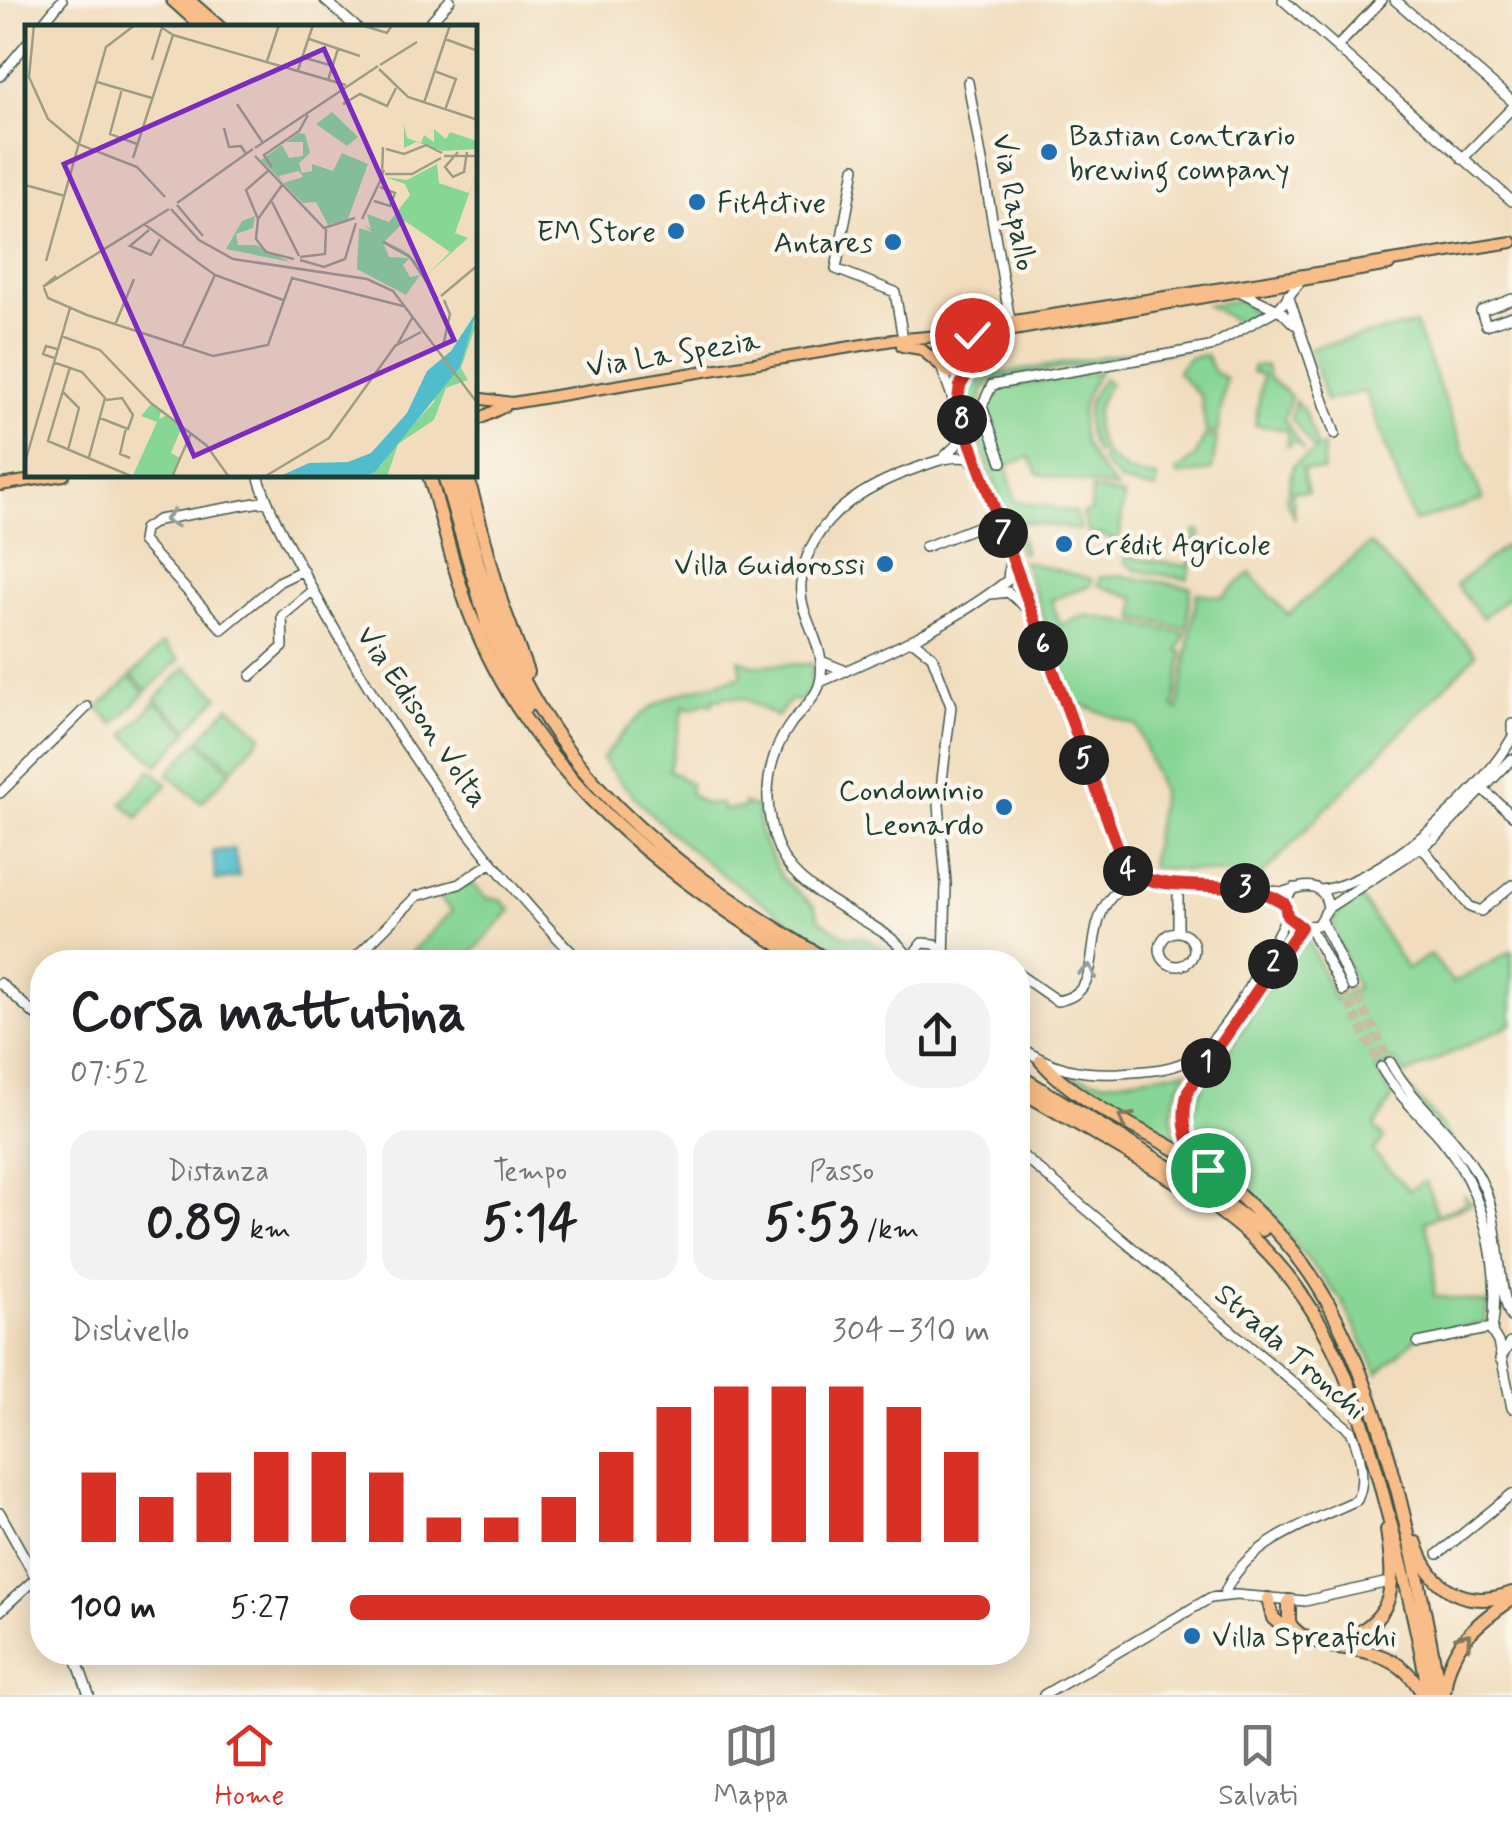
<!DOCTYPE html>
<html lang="it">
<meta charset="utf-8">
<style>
:root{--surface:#fff;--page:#f2f2f2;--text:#202124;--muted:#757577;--line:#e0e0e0;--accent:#d93025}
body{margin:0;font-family:Mynerve,sans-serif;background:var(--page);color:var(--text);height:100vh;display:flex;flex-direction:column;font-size:38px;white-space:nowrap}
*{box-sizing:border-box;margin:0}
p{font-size:32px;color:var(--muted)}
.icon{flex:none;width:55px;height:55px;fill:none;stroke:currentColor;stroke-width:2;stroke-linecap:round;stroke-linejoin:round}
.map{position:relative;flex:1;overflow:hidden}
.sheet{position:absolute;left:30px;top:950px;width:1000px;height:715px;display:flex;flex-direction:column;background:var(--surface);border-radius:40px;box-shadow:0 5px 25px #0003}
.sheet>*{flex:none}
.pin{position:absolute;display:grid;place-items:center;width:85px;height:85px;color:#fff;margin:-42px;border:5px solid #fff;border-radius:50%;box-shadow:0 2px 10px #0007}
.km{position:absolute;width:50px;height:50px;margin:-25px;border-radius:50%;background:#222;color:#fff;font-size:28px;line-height:50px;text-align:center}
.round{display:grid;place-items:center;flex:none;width:105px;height:105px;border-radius:40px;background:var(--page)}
.head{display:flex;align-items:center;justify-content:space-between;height:170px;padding:0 40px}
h1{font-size:55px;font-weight:800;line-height:75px}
.stats{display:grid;grid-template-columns:repeat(3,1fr);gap:15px;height:170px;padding:10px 40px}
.stats div{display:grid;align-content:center;border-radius:25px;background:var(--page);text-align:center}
.stats b{font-size:50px;font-weight:800}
.stats small{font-size:28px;font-weight:400}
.stats p{font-size:28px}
.chart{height:280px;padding:20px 40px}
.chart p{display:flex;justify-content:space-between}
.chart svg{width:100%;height:180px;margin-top:10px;stroke:var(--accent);stroke-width:6}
ul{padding:0 40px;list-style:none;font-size:32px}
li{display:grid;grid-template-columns:160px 120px 1fr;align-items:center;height:75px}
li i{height:25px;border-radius:12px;background:var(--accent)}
.menu{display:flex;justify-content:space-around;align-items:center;height:140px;border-top:2px solid var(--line);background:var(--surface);font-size:28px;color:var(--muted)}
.menu a{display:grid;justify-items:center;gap:5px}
.menu .selected{color:var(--accent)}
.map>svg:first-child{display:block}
</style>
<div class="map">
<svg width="1512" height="1695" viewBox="0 0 1512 1695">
<rect width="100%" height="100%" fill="#fbf7ec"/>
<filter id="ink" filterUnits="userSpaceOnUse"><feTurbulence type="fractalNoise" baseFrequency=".01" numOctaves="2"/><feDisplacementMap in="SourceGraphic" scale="20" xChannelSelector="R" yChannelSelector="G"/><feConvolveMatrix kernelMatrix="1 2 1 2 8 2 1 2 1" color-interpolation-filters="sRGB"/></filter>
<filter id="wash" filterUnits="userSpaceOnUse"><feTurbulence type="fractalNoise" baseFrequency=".0048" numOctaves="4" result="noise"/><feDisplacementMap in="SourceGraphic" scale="40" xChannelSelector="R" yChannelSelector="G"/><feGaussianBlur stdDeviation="2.25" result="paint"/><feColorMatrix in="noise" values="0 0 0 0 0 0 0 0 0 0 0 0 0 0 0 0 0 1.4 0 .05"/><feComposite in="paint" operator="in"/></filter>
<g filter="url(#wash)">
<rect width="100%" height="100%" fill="#f1ddbd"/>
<path fill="#88d695" stroke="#548a64" stroke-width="2.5" d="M1241 300 1255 315 1241 324 1207 305Z
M1415 324 1483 500 1414 522 1365 391 1326 401 1310 348Z
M1186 343 1187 349 997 379 984 388 979 408 986 405 992 389 1099 372C1067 419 1080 450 1117 489L1038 474 1030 457 1007 465 1015 501 1075 512 1080 530 1016 521 1025 553 1019 552 966 404V391L980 377Z
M1206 355 1213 371 1226 379 1217 434 1206 432 1201 397 1177 372 1188 358Z
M1253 366H1266L1269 378 1291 396 1284 419 1304 451 1297 441 1287 446V430L1255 425 1263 375 1252 372Z
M1104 378 1110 384C1093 405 1091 427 1103 451L1096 454C1083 427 1083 400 1104 378Z
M1295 400 1304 411 1318 449 1324 446 1323 471 1302 469 1308 492 1292 491 1295 519 1286 500 1293 465 1315 451 1291 418Z
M1205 436 1217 438 1212 470 1180 476 1176 472 1195 457Z
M1106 455 1128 472 1157 478 1156 490 1121 482 1101 461Z
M1092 489 1124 496 1119 541 1087 531 1082 514 1091 511Z
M1195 531 1201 532 1187 579 1136 570 1124 562 1127 545 1134 546 1131 558 1189 566Z
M1370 544 1476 654 1260 877 1150 867 1161 792 1137 726 1074 702 1023 561 1092 579 1091 585 1051 600 1060 625 1086 615 1186 633 1178 651 1183 652 1174 708 1178 710 1197 593 1222 597 1250 573 1288 615Z
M1505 546 1512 555V594L1482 618 1456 585Z
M1118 575 1191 587 1187 628 1135 619 1136 598 1098 585 1100 577Z
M163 644 179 660 147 691 132 675Z
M739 659 752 665 813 664 809 690 799 701 790 700 777 717 746 699 724 696 721 700 714 698 712 705 705 702 692 709 684 706 669 770 690 784 689 793 705 804H721L723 810 743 808 744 804 757 808 761 836 782 878 815 907 819 919 847 937H862L892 953 887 962H861L845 955C755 899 667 844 602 759 652 694 667 697 742 676Z
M186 667 219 696 189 729 156 699Z
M130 677 145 693 114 724 98 709Z
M155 702 188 732 158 765 125 735Z
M229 706 262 735 233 768 200 739Z
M198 741 231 771 201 803 168 774Z
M151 770 168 784 138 818 122 803Z
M472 883 486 898 500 899 511 910 464 962H402L452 911 436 895Z
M1361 898 1407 969 1431 954 1453 983 1512 951V1024L1405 1075 1395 1060 1387 1064C1423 1107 1474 1153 1488 1209 1496 1238 1498 1271 1503 1301L1499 1304 1481 1199 1383 1066 1376 1070 1393 1097 1374 1128 1384 1138 1373 1152 1409 1190 1426 1181 1437 1215 1465 1203 1464 1196 1473 1203 1425 1221 1434 1258V1296L1488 1303 1485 1323 1417 1337 1378 1373 1342 1301 1254 1195 1203 1159 1192 1142 1190 1120 1206 1076 1226 1056 1293 946 1302 939 1309 941 1334 999 1357 989 1332 926 1339 908Z
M1188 1070C1172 1096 1166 1118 1180 1145L1066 1075 1106 1082Z"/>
<path fill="#51bdcc" stroke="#387d80" stroke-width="2.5" d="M234 849 239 877 216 881 213 851Z"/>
</g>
<g filter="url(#ink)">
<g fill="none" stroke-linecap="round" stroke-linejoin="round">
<path stroke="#c7bda2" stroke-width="9" stroke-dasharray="9 4.5" stroke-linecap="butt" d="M1352 986 1390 1062
M1343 991 1381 1067"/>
<g stroke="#3e5549" stroke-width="12">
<path id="minor" d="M325 0 357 28
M1283 0 1512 201
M1395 0 1512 101
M39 28 62 0
M425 28 450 0
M1337 47 1382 0
M0 76 28 42
M968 82 1011 326
M1462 159 1512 108
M855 168 836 269 895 292 903 339
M1241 292 1282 312 1294 324
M1288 295 1335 434
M1512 299 1481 311 1486 325 1512 316
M942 369 1125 870C1162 892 1239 888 1284 892 1304 885 1324 880 1328 908L1317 925 1301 927 1287 916 1286 898 1294 888
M957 406 959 388 970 370
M944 457 967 435
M1002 462 982 406 992 385 1210 347 1279 308 1300 282
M258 475C270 516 294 554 314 592 386 725 475 855 581 962
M267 501 158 520 144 529 142 541 222 629 280 581 303 570
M925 547 997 519
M991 594 1008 592 1029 610
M912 640 932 656 951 706 939 805 946 883 944 962
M821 661 846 671
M251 676 283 647 282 616 313 590
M820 682C885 654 952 624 1008 580L1010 558
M1512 724V731
M1485 791 1512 815
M0 793 87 707
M1422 847 1470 907 1481 911 1512 885
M1321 890C1384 881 1482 792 1512 738
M1328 908 1435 838 1512 759
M1322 921 1352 986
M1310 928 1343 991
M1178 932V883
M1160 949a17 17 0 1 1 34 0a17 17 0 1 1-34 0Z
M910 959 922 943 935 944 943 953
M351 962 417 896 459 884 492 862
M910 962C900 925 804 904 780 852 761 809 764 760 792 722 801 711 814 700 819 686 831 648 797 618 801 583 808 522 858 489 911 470 932 463 947 455 969 458L977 466
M944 962H983
M1018 974 1057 1001C1119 991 1065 909 1138 878
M0 983 42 1021
M1018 1046C1051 1068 1079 1075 1119 1073 1144 1071 1173 1071 1194 1057 1230 1033 1267 954 1287 916
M1390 1062C1416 1109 1462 1137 1484 1187 1501 1225 1497 1293 1512 1318
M1381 1067C1397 1095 1419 1113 1440 1137 1484 1190 1502 1266 1492 1332L1498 1342 1512 1408
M1018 1152 1351 1431C1360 1452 1367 1478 1357 1500 1312 1521 1243 1543 1224 1595
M1199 1161 1184 1125 1189 1087 1301 927
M1418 1343 1492 1328
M1500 1359 1510 1343
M0 1513 42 1589
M1438 1554 1512 1494
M0 1611 36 1578
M74 1652 89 1695
M1044 1695 1210 1598 1236 1595 1305 1601 1384 1583"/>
</g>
<g stroke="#3e5549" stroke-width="14">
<path id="major" d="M937 354a20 20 0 1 1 40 0a20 20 0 1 1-40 0Z
M962 335 982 333 1008 322 1512 242
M902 346 921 349 939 364
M977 359 989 339 1008 331 1389 265
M475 398 512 403 893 340 949 335
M475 421 505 406
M0 485 64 475"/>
</g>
<g stroke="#3e5549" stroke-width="16">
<path id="highway" d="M173 0 204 28
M188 0 220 28
M429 475C443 521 453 569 470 614 532 775 665 877 807 962
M444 475 488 627 526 707
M455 475C469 529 481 584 503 636 568 795 689 877 830 962
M467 475 501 601 527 672
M908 962 909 961
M1041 1061C1088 1115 1169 1136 1224 1182 1252 1206 1282 1234 1303 1264 1382 1370 1416 1565 1440 1695
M1018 1075 1210 1192 1262 1230
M1018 1089C1088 1132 1190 1182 1249 1235 1324 1302 1354 1386 1379 1480 1398 1552 1417 1622 1429 1695
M1416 1543C1430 1589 1466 1610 1512 1593
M1268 1599 1273 1618 1293 1636
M1289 1601V1623C1314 1660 1373 1637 1387 1602 1395 1581 1390 1552 1387 1530
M1331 1646C1371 1651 1404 1656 1423 1695
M1444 1693C1448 1646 1475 1624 1512 1599"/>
</g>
<use href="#minor" stroke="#fff" stroke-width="9"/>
<use href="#major" stroke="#f8bd88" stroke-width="10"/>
<use href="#highway" stroke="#f8bd88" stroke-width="12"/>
</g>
<defs><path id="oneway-chevron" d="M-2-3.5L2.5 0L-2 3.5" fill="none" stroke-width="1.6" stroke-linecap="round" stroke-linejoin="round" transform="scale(2.5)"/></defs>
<g stroke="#8f9e9a">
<use href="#oneway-chevron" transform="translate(171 519) rotate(168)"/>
<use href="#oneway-chevron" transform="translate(1088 971) rotate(-76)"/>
</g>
<g stroke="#81775a">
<use href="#oneway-chevron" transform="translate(1125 1119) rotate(-149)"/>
<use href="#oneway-chevron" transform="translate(1465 1639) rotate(-50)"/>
</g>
</g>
<g fill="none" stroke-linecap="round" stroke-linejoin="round" filter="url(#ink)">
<g stroke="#fff" stroke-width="20">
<path id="route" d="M972 335H962L973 342 978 355 960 386 957 406 1126 870C1174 899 1238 872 1285 904L1287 916 1301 927 1188 1091C1180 1120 1185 1149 1208 1170"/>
</g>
<use href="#route" stroke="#d93025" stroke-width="12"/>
</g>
<g fill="#1f6fb2" stroke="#fbf7ec" stroke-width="4">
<circle cx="1049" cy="152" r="10"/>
<circle cx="697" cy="202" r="10"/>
<circle cx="676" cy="231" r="10"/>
<circle cx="893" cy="242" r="10"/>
<circle cx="1064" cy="544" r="10"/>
<circle cx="885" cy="564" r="10"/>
<circle cx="1004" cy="807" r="10"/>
<circle cx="1192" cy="1636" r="10"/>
</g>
<g text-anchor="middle" stroke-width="9" stroke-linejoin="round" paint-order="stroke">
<g font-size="30" fill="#1f3d34" stroke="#fbf7ec" text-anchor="start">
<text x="1069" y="145">Bastian contrario<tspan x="1069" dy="34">brewing company</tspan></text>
<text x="717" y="212">FitActive</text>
<text x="656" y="241" text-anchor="end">EM Store</text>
<text x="873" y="252" text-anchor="end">Antares</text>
<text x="1084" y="554">Crédit Agricole</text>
<text x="865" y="574" text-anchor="end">Villa Guidorossi</text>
<text x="984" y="800" text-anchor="end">Condominio<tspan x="984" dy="34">Leonardo</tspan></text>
<text x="1212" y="1646">Villa Spreafichi</text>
</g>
<g font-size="30" fill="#1f3d34" stroke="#fbf7ec">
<text transform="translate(1015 202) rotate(80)" y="10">Via Rapallo</text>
<text transform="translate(673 353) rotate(-9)" y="10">Via La Spezia</text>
<text transform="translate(423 716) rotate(56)" y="10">Via Edison Volta</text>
<text transform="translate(1291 1351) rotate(41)" y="10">Strada Tronchi</text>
</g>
</g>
<g transform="translate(25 25)">
<rect width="452" height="452" fill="#f1ddbd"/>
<path d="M307 87 333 112 322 121 291 99ZM379 100 382 113 396 118 399 110 409 117V104L421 114 425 107 452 116V124L418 126 391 117 379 123ZM274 108 280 109 285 128 274 138 277 148 287 146V139L308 146 317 128 343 139 323 194 303 200 291 177 278 178 258 158 278 152 274 146 254 151 257 156 236 135 257 120 264 133 278 131V117H261ZM412 139 414 158 444 168 452 147 430 208 443 213 402 250 425 227 380 196 360 216 376 224 384 229 391 237 397 249 383 230 358 217 364 232 385 233 378 240 385 252 395 250 381 270 332 244 334 203 347 207 339 200 346 204 342 189 364 197 385 170 380 159 360 152 382 155ZM230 191 228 203 211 209 213 220H231L265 237 201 224 217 196ZM452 297 436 343 443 355 421 363 409 395 373 419 362 452H338L356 441 371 418 409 377 411 364 435 342 444 304ZM126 379 136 386 134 394 142 390 157 402 146 428 155 433 148 448 156 452 108 450 132 397 116 391Z" fill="#88d695"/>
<path d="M452 286 435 342 351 446 338 452H253L284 438 323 437 346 428 382 388 402 346 426 326Z" fill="#51bdcc"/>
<path fill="none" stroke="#9d9d86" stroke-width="2.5" d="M9 0 4 52 23 94 53 119 112 142 140 172M336 0 362 8 367 0M148 10 321 60M284 14 335 31M420 14 453 26M277 32 308 41M127 35 137 2M242 36 254 0M355 40 392 17M354 44 383 72 453 95M273 45 288 0M409 46 431 54 420 85M303 55 313 24M72 57 127 73M97 64 85 109 112 119M325 77 318 79 335 69 362 81 371 63M399 78 425 0M212 79 238 118M199 103 204 122 216 121 221 129M358 122 357 150 359 145M230 123 353 41M361 124 379 129 401 120 417 128M433 127 420 142 428 152 439 147 442 127M230 131 299 203 330 193M419 131H453M108 133 148 10 133 0M247 142 239 130 274 106 283 90M244 145 221 165 233 194 231 214 241 227 269 234M360 149H387L416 133M0 160 40 171M349 176 365 181 370 168 355 162M247 177 274 231M152 178 228 124M152 180 178 211M146 184 174 215 208 234 342 254 368 266 453 379M233 194 257 160M337 194 358 150M119 199 190 250 258 275M124 205 105 221 126 230 135 214M358 217 385 232 413 274M275 232 300 229 301 204M275 235 299 242 320 234 331 198M21 236 81 22 110 0M31 251 18 262 144 184M19 263 23 273 62 290 188 331 243 320 267 253 378 281M416 271 453 240M90 300 109 254M36 311 75 325 126 378 181 420 204 452M372 320 387 293M418 321 425 289 419 275M157 322 190 250M29 333 18 329 21 321 32 324M28 337 57 347 80 373 64 432M45 342 23 416 106 451M38 367 54 383 43 425M75 393 103 404 108 390 97 373 81 375M101 403 95 429 105 433M0 437 45 283M147 452 166 408M239 452 304 413 370 321 396 307"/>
<path fill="#7b2cbf" fill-opacity="0.15" stroke="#7b2cbf" stroke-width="5" d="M299 24 429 315 169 431 39 139Z"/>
<rect width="452" height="452" fill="none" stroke="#1f3d34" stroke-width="5"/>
</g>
</svg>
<div class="pin" style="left:1208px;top:1170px;background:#1e9e55"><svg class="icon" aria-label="arrive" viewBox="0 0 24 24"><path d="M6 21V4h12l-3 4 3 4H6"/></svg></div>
<div class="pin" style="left:972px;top:335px;background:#d93025"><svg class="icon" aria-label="check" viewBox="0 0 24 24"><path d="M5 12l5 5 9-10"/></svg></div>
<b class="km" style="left:1206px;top:1063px">1</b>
<b class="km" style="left:1273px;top:964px">2</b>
<b class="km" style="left:1245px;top:888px">3</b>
<b class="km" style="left:1128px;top:871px">4</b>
<b class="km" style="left:1084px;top:760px">5</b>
<b class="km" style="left:1043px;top:646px">6</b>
<b class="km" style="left:1003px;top:533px">7</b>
<b class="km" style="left:962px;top:420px">8</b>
<section class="sheet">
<div class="head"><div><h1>Corsa mattutina</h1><p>07:52</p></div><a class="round"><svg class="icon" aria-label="share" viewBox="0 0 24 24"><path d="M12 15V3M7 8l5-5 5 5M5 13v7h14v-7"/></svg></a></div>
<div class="stats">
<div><p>Distanza</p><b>0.89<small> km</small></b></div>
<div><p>Tempo</p><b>5:14</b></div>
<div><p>Passo</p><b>5:53<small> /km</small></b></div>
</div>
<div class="chart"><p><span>Dislivello</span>304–310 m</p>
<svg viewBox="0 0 160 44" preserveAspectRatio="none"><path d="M5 44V27M15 44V33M25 44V27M35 44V22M45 44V22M55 44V27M65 44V38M75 44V38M85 44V33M95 44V22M105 44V11M115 44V6M125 44V6M135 44V6M145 44V11M155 44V22"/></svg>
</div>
<ul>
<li><b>100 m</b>5:27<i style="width:100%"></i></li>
</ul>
</section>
</div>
<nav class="menu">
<a class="selected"><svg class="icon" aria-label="home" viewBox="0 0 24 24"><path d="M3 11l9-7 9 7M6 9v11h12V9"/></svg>Home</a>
<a><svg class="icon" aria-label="map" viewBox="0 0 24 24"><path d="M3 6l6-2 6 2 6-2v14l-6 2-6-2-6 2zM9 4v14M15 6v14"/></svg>Mappa</a>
<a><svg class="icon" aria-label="saved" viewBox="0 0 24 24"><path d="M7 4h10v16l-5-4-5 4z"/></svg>Salvati</a>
</nav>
